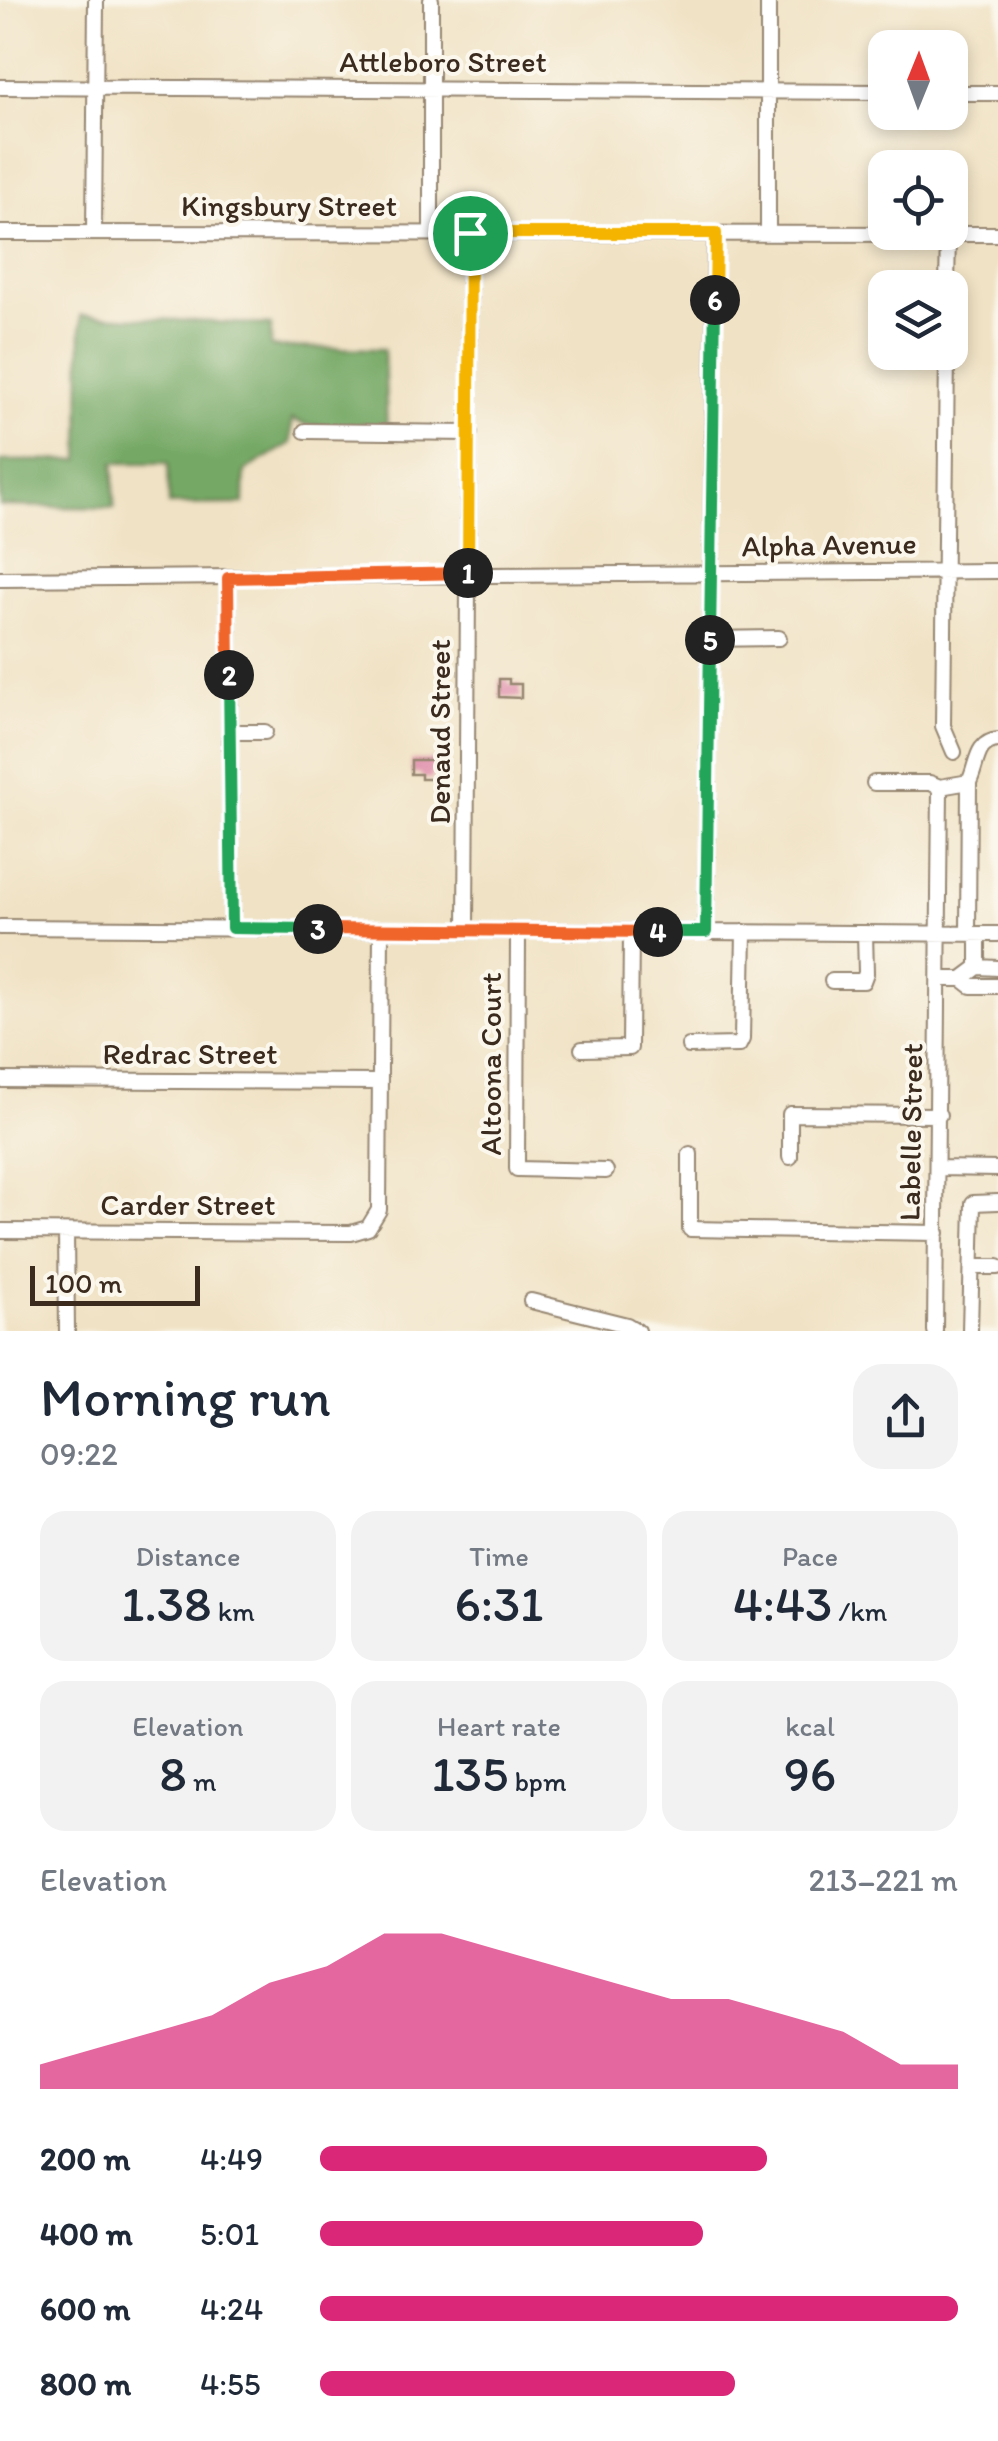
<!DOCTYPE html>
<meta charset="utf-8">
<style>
:root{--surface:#fff;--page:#f2f2f3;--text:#1f2937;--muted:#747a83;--accent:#db2777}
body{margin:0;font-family:Itim,sans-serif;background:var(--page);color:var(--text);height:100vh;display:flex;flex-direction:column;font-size:38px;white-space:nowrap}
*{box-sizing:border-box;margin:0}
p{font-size:32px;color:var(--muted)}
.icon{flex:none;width:55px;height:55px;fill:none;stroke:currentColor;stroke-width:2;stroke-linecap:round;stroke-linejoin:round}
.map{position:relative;height:1331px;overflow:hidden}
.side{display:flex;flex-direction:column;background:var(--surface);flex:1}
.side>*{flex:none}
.needle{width:65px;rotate:1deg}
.buttons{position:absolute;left:868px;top:30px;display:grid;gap:20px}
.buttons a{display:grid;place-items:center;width:100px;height:100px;border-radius:20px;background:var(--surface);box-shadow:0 5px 15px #0003;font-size:50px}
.scale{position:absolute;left:30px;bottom:25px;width:170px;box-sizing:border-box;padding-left:10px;border:5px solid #3b2a1e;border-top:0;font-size:28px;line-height:35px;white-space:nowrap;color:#3b2a1e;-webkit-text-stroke:8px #fbf7ec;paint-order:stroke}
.pin{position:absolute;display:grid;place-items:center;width:85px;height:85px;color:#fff;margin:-42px;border:5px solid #fff;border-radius:50%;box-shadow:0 2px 10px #0007}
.km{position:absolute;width:50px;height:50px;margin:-25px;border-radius:50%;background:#222;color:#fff;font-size:28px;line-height:50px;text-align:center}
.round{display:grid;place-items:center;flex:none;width:105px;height:105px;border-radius:30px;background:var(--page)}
.head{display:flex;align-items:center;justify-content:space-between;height:170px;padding:0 40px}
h1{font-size:55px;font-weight:600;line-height:75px}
.stats{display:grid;grid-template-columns:repeat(3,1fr);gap:15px;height:170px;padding:10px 40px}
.stats div{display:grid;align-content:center;border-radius:25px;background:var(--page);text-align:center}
.stats b{font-size:50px;font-weight:600}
.stats small{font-size:28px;font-weight:400}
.stats p{font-size:28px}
.chart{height:280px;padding:20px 40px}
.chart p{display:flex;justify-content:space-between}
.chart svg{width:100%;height:180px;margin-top:10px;fill:var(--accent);opacity:.7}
ul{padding:0 40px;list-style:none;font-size:32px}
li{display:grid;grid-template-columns:160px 120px 1fr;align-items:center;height:75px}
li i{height:25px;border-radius:12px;background:var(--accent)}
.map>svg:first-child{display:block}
</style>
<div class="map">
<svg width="998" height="1331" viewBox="0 0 998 1331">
<rect width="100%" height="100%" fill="#fbf7ec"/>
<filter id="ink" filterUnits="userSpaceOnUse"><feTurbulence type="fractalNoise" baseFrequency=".01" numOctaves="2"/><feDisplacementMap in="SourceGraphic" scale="20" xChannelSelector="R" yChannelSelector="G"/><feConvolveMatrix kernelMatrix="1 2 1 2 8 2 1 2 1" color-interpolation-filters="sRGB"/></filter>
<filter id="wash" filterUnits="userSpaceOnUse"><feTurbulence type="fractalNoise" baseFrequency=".0048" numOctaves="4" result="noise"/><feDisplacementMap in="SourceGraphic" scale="40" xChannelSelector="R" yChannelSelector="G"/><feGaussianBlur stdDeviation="2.25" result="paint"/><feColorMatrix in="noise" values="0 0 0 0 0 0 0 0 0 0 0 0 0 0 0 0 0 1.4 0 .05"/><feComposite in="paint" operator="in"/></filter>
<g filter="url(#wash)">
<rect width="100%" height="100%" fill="#f0e2c4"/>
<path fill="#74a865" stroke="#586942" stroke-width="2.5" d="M81 315 271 325V347L384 349 387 428 305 425 292 419 291 443 245 471 244 504 169 505 168 463H114V508L0 506V461L80 460Z"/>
<g id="blocks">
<path fill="#df8aa9" d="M499 679H509V684H521V698L499 697Z
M411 760H434L432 779H421V774H411Z"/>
</g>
</g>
<g filter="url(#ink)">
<use href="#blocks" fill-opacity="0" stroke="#968671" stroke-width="2.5"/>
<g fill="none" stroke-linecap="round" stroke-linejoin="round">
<g stroke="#968671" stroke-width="18">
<path id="minor" d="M431 0V233
M0 87 885 92
M950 93H998
M0 233 998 234
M94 233 96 0
M768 234V0
M947 288 948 234
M947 352 943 726 954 752
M305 431 470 433
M228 578 232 928
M0 579 998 571
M710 639 779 638
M230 732H265
M874 783H930L940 787
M0 927 998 934
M466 931 470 233
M518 931 517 1169 606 1171
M706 931 715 233
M968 934 969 782
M978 967 998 968
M940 979H962L978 967V934
M962 979 971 986H998
M832 981H863L866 973 865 933
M689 1046 739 1045 742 1039 744 932
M582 1049 630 1048 631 932
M0 1080 380 1082
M690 1154V1229L937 1233
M790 1157V1114L939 1115
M938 1168 998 1169
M0 1231 351 1233 368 1228 379 1210 381 930
M66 1232 67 1331
M972 1267H998
M531 1301 627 1325 637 1331
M935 1331 940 787 969 782C978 764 975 742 998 740
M970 1331 973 1203 998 1202"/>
</g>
<use href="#minor" stroke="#fff" stroke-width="14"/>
</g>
</g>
<g fill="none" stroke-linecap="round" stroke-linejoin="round" filter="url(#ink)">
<g stroke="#fff" stroke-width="20">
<path id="split-1" d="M468 573 470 233"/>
</g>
<g stroke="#fff" stroke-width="20">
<path id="split-2" d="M229 675 228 578 468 573"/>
</g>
<g stroke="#fff" stroke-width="20">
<path id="split-3" d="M229 675 232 928 318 929"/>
</g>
<g stroke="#fff" stroke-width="20">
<path id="split-4" d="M318 929 658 932"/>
</g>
<g stroke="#fff" stroke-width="20">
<path id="split-5" d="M658 932H706L710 640"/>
</g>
<g stroke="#fff" stroke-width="20">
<path id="split-6" d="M710 640 715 300"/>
</g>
<g stroke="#fff" stroke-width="20">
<path id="split-7" d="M470 233H716L715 300"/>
</g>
<use href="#split-1" stroke="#f5b400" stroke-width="12"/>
<use href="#split-2" stroke="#f0652b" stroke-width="12"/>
<use href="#split-3" stroke="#22a559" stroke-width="12"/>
<use href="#split-4" stroke="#f0652b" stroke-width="12"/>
<use href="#split-5" stroke="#22a559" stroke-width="12"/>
<use href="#split-6" stroke="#22a559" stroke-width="12"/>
<use href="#split-7" stroke="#f5b400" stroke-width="12"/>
</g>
<g text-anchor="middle" stroke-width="8" stroke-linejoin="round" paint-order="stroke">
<g font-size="30" fill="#3b2a1e" stroke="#fbf7ec">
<text x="443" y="72">Attleboro Street</text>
<text x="289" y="216">Kingsbury Street</text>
<text transform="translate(829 545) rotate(-1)" y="10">Alpha Avenue</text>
<text transform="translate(440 732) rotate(-90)" y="10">Denaud Street</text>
<text x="190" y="1064">Redrac Street</text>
<text transform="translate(491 1064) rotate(-90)" y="10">Altoona Court</text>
<text transform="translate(911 1132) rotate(-89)" y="10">Labelle Street</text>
<text x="188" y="1215">Carder Street</text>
</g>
</g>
</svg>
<div class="buttons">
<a><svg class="needle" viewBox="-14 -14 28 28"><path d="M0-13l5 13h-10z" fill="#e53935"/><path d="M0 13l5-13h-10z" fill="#747a83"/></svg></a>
<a><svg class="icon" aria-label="locate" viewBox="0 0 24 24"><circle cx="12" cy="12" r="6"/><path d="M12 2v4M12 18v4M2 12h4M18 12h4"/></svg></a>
<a><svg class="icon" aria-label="layers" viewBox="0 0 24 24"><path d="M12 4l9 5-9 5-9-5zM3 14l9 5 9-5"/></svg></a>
</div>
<div class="scale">100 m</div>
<div class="pin" style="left:470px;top:233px;background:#1e9e55"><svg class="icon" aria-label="arrive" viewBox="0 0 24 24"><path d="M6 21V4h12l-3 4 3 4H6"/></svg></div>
<b class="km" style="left:468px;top:573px">1</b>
<b class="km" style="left:229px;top:675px">2</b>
<b class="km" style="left:318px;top:929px">3</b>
<b class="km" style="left:658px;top:932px">4</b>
<b class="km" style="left:710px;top:640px">5</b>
<b class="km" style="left:715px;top:300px">6</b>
</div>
<section class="side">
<div class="head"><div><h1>Morning run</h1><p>09:22</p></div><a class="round"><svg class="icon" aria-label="share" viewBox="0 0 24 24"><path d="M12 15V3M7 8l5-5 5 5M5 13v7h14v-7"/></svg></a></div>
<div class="stats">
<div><p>Distance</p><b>1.38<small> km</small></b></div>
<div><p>Time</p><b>6:31</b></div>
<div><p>Pace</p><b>4:43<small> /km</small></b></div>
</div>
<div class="stats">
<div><p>Elevation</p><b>8<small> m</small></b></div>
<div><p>Heart rate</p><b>135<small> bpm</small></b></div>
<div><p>kcal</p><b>96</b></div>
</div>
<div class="chart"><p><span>Elevation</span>213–221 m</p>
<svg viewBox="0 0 160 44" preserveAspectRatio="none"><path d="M0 44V38L10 34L20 30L30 26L40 18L50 14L60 6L70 6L80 10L90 14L100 18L110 22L120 22L130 26L140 30L150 38L160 38V44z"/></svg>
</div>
<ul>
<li><b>200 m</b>4:49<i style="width:70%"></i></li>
<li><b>400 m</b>5:01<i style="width:60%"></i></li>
<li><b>600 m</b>4:24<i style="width:100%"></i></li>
<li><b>800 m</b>4:55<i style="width:65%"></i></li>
</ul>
</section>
